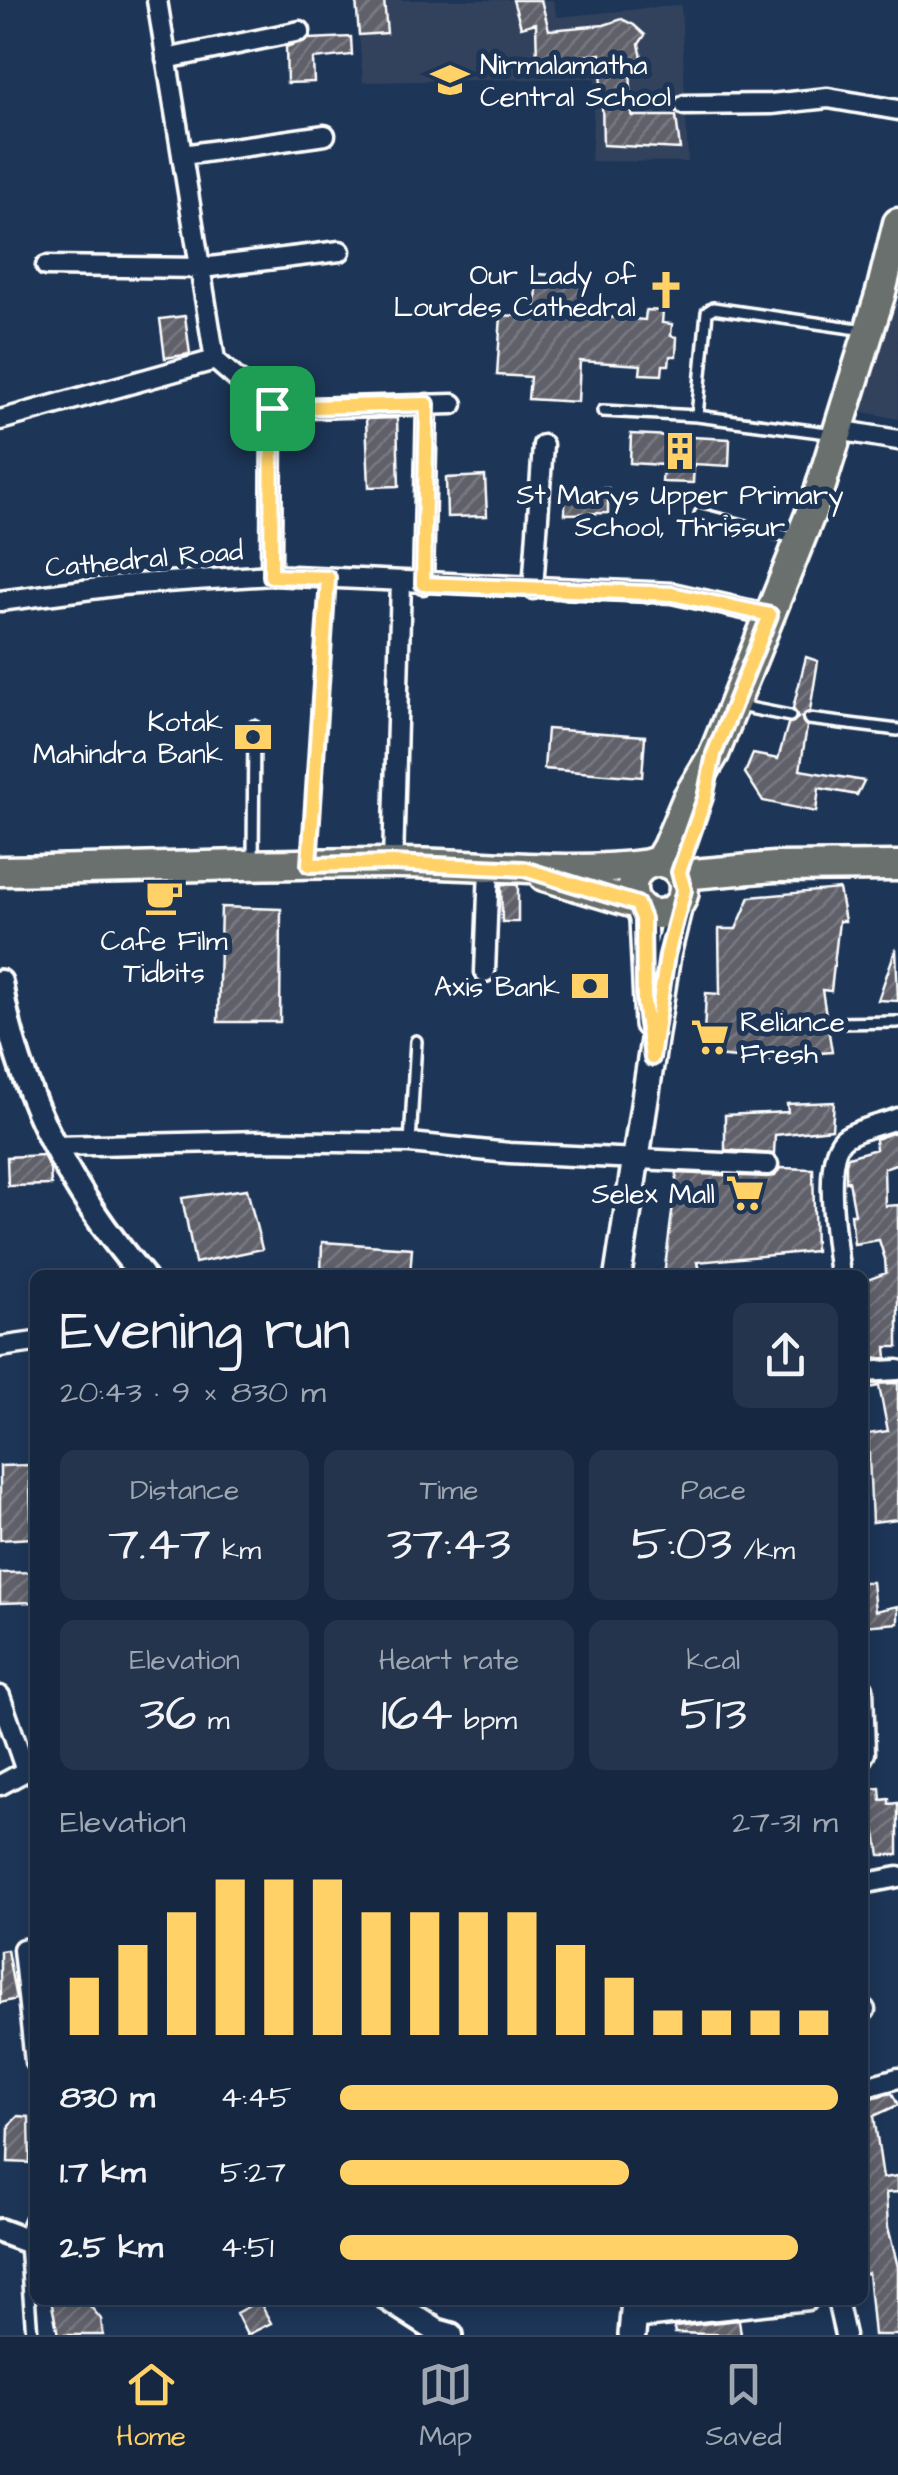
<!DOCTYPE html>
<meta charset="utf-8">
<style>
:root{--surface:#162841;--page:#23344c;--text:#f1f3f6;--muted:#9ea6b1;--line:#35445a;--accent:#ffd166}
body{margin:0;font-family:"Architects Daughter",sans-serif;background:var(--page);color:var(--text);height:100vh;display:flex;flex-direction:column;font-size:38px;white-space:nowrap}
*{box-sizing:border-box;margin:0}
p{font-size:32px;color:var(--muted)}
.icon{flex:none;width:55px;height:55px;fill:none;stroke:currentColor;stroke-width:2;stroke-linecap:round;stroke-linejoin:round}
.map{position:relative;flex:1;overflow:hidden}
.sheet{position:absolute;left:30px;top:1270px;width:838px;height:1035px;display:flex;flex-direction:column;background:var(--surface);border-radius:15px;box-shadow:0 5px 15px #0003,0 0 0 2px var(--line)}
.sheet>*{flex:none}
.pin{position:absolute;display:grid;place-items:center;width:85px;height:85px;color:#fff;margin:-42px;border-radius:20px;box-shadow:0 5px 15px #0006}
.round{display:grid;place-items:center;flex:none;width:105px;height:105px;border-radius:15px;background:var(--page)}
.summary{display:flex;align-items:center;justify-content:space-between;height:170px;padding:0 30px}
h1{font-size:55px;font-weight:600;line-height:75px}
.stats{display:grid;grid-template-columns:repeat(3,1fr);gap:15px;height:170px;padding:10px 30px}
.stats div{display:grid;align-content:center;border-radius:15px;background:var(--page);text-align:center}
.stats b{font-size:50px;font-weight:600}
.stats small{font-size:28px;font-weight:400}
.stats p{font-size:28px}
.chart{height:280px;padding:20px 30px}
.chart p{display:flex;justify-content:space-between}
.chart svg{width:100%;height:180px;margin-top:10px;stroke:var(--accent);stroke-width:6}
ul{padding:0 30px;list-style:none;font-size:32px}
li{display:grid;grid-template-columns:160px 120px 1fr;align-items:center;height:75px}
li i{height:25px;border-radius:12px;background:var(--accent)}
.tabs{display:flex;justify-content:space-around;align-items:center;height:140px;border-top:2px solid var(--line);background:var(--surface);font-size:28px;color:var(--muted)}
.tabs a{display:grid;justify-items:center;gap:5px}
.tabs .on{color:var(--accent)}
.map>svg:first-child{display:block}
</style>
<div class="map">
<svg width="898" height="2335" viewBox="0 0 898 2335">
<defs>
<pattern id="building-hatch" width="6" height="6" patternUnits="userSpaceOnUse" patternTransform="scale(2.5)"><rect width="6" height="6" fill="#61616b"/><path d="M-1 1l2-2M0 6l6-6M5 7l2-2" fill="none" stroke="#797981"/></pattern>
</defs>
<rect width="100%" height="100%" fill="#1d3557"/>
<filter id="ink" filterUnits="userSpaceOnUse"><feTurbulence type="fractalNoise" baseFrequency=".01" numOctaves="2"/><feDisplacementMap in="SourceGraphic" scale="20" xChannelSelector="R" yChannelSelector="G"/><feConvolveMatrix kernelMatrix="1 2 1 2 8 2 1 2 1" color-interpolation-filters="sRGB"/></filter>
<g filter="url(#ink)">
<path fill="#31425d" d="M356 0H553L557 17 681 5 688 162 591 161 595 78 363 82Z
M898 263V419L859 411Z"/>
<path fill="url(#building-hatch)" stroke="#fff" stroke-width="2.5" d="M356 0H384L387 33 359 35Z
M513 0H541L549 30 604 25 622 19 634 25 645 35 639 44 642 58 630 66 632 116H676L680 149 603 145 601 54 537 61 536 23 521 27Z
M351 37 352 55 313 59 314 82 287 83 286 47 309 39Z
M538 274 582 277 580 315 645 320 646 310 663 311 662 323 672 324 671 336 677 337 676 356H670L669 365H663L662 375 640 374 641 365 580 361 578 402 528 399 530 377 497 375 501 315 535 317Z
M185 316 190 354 165 358 160 319Z
M397 418 399 486 369 487 366 419Z
M631 434 730 439 729 466 694 464 693 483 662 482 663 465 630 463Z
M485 476 487 516 447 517 446 478Z
M608 488V513L565 514V489Z
M806 657 818 661 810 711 801 717 807 727 800 770 864 781 857 795 819 788 816 812 763 801 745 773 753 754 778 759 788 724 798 718 793 708Z
M547 729 645 736 642 777 544 769Z
M501 884 518 885V922H502Z
M839 889 845 921H839L831 991 822 990 832 1052 807 1054 805 1064 703 1055 706 993 720 994 719 929H736L750 897Z
M221 907 281 909 280 1022H218Z
M896 948 898 1001 878 1000Z
M834 1102 832 1129 775 1135 774 1154 725 1150V1115L788 1112 787 1104Z
M898 1131V1163L884 1168 885 1206 898 1205V1347H886L887 1358 864 1359 862 1282 886 1273 885 1259 879 1240 854 1244 851 1214H855L849 1181 846 1182V1164L848 1157 876 1149 875 1139Z
M43 1155 50 1169 51 1185 8 1186 7 1157Z
M780 1168 813 1169 815 1251 697 1262 703 1275H664L677 1173 767 1177 775 1176Z
M247 1189 262 1249 195 1263 182 1198Z
M322 1242 412 1248 410 1275H321Z
M898 1383V1519L872 1522 868 1434 888 1431 879 1386 869 1388V1384Z
M29 1465 32 1538 0 1540V1466Z
M35 1572V1602L0 1603V1573Z
M862 1582H872L875 1611 898 1606V1623L862 1626Z
M880 1788 881 1800 889 1799V1804L898 1803V1855H880L875 1828 862 1829V1789Z
M7 1950 16 1999 0 2003V1951Z
M892 2093 898 2105 874 2116 883 2178 898 2176V2192L886 2193 888 2227 898 2267V2335H874L868 2273 862 2275V2100Z
M18 2116 29 2117 30 2163 8 2162 9 2125Z
M51 2300H85L101 2319 103 2335H58Z
M259 2301 271 2323 247 2335 236 2313Z
M739 2320 741 2335 675 2333 674 2327Z"/>
<g fill="none" stroke-linecap="round" stroke-linejoin="round">
<g stroke="#fff" stroke-width="16">
<path id="service" d="M603 411 697 416
M835 434 697 416 707 312 713 308 865 330
M700 514 797 539
M739 706 790 716
M809 719 898 730
M309 860 328 578
M253 863 254 726
M835 1023 898 1022
M410 1143 416 1041
M25 2244 32 2335"/>
</g>
<g stroke="#fff" stroke-width="25">
<path id="minor" d="M157 0 215 360 272 409 453 404
M166 59 300 31
M685 105 771 104 828 98 898 110
M183 155 325 135
M46 266 202 268 340 251
M0 420 215 360
M838 430 898 440
M271 575 272 409
M423 584 427 404
M533 589 543 445
M0 601 122 585 271 575 672 593 770 615
M393 863 401 582
M485 972 489 867
M55 1146 262 1141 410 1143 509 1153 768 1165
M840 1275C837 1247 820 1153 846 1137 860 1128 882 1125 898 1118
M0 1347 35 1342
M862 1372 898 1370
M0 1696 26 1771 0 1785
M862 1758 865 1753 863 1688
M862 1884 898 1877
M35 1947 23 1949 35 2062
M862 2006 865 2010
M862 2088 898 2078
M25 2241 35 2219
M837 2300 845 2335
M633 2319 808 2300"/>
</g>
<g stroke="#fff" stroke-width="30">
<path id="tertiary" d="M0 982C18 1092 70 1191 142 1275
M0 2231 35 2244
M389 2300 437 2331 451 2335"/>
</g>
<g stroke="#fff" stroke-width="32">
<path id="secondary" d="M639 906 643 919 648 1024
M618 1275 667 955 679 905
M632 2335 635 2300"/>
</g>
<g stroke="#fff" stroke-width="35">
<path id="primary" d="M632 888a26 26 0 1 1 52 0a26 26 0 1 1-52 0Z
M658 862 667 847 688 797 714 754 819 492 881 292 898 223
M0 871C130 869 260 863 390 863 477 862 563 876 649 864
M681 875 774 867 898 866
M544 876 637 904"/>
</g>
<use href="#service" stroke="#1d3557" stroke-width="9"/>
<use href="#minor" stroke="#1d3557" stroke-width="18"/>
<use href="#tertiary" stroke="#1d3557" stroke-width="22"/>
<use href="#secondary" stroke="#1d3557" stroke-width="25"/>
<use href="#primary" stroke="#6a706d" stroke-width="28"/>
</g>
</g>
<g fill="none" stroke-linecap="round" stroke-linejoin="round" filter="url(#ink)">
<g stroke="#fff" stroke-width="20">
<path id="route" d="M427 404 423 584 672 594 770 615 714 754 705 798 679 872 684 890 667 955 652 1058 644 1002 643 919 637 904 524 869 392 863 309 865 328 578 271 576 272 408Z"/>
</g>
<use href="#route" stroke="#ffd166" stroke-width="12"/>
</g>
<defs>
<g id="school-bare" transform="scale(3)"><path d="M0-5L7-2L0 1L-7-2ZM-4 1L0 2.5L4 1V4Q0 6-4 4Z" fill="#ffd166" stroke="#1d3557" stroke-width="2.5" paint-order="stroke"/></g>
<g id="church-bare" transform="scale(3)"><path d="M-1.2-6h2.4v3.5h3.3v2.4h-3.3V6h-2.4V-.1h-3.3v-2.4h3.3Z" fill="#ffd166" stroke="#1d3557" stroke-width="2.5" paint-order="stroke"/></g>
<g id="building-bare" transform="scale(3)"><path d="M-4-6H4V6H1V3H-1V6H-4ZM-2.5-4.3h1.7v1.8h-1.7ZM.8-4.3h1.7v1.8H.8ZM-2.5-1h1.7V.8h-1.7ZM.8-1h1.7V.8H.8Z" fill="#ffd166" stroke="#1d3557" stroke-width="2.5" paint-order="stroke"/></g>
<g id="bank-bare" transform="scale(3)"><path d="M-6-4H6V4H-6ZM0-2.3a2.3 2.3 0 1 0 0 4.6a2.3 2.3 0 1 0 0-4.6Z" fill="#ffd166" stroke="#1d3557" stroke-width="2.5" paint-order="stroke"/></g>
<g id="cafe-bare" transform="scale(3)"><path d="M-5.5-4.5H6V0H3Q3 3.5 0 3.5H-2.5Q-5.5 3.5-5.5 0ZM3-3.2v2h1.7v-2ZM-6 4.5H4V6H-6Z" fill="#ffd166" stroke="#1d3557" stroke-width="2.5" paint-order="stroke"/></g>
<g id="supermarket-bare" transform="scale(3)"><path d="M-6-5.5h2.5l.6 2H6L4.5 2H-2.5L-4.4-4H-6ZM-1.5 3.2a1.3 1.3 0 1 0 .1 0ZM3 3.2a1.3 1.3 0 1 0 .1 0Z" fill="#ffd166" stroke="#1d3557" stroke-width="2.5" paint-order="stroke"/></g>
</defs>
<g fill-rule="evenodd">
<use href="#school-bare" x="450" y="80"/>
<use href="#church-bare" x="666" y="290"/>
<use href="#building-bare" x="680" y="451"/>
<use href="#bank-bare" x="253" y="737"/>
<use href="#cafe-bare" x="164" y="897"/>
<use href="#bank-bare" x="590" y="986"/>
<use href="#supermarket-bare" x="710" y="1037"/>
<use href="#supermarket-bare" x="745" y="1193"/>
</g>
<g text-anchor="middle" stroke-width="10" stroke-linejoin="round" paint-order="stroke">
<g font-size="28" fill="#fff" stroke="#1d3557" text-anchor="end">
<text x="480" y="74" text-anchor="start">Nirmalamatha<tspan x="480" dy="32">Central School</tspan></text>
<text x="636" y="284">Our Lady of<tspan x="636" dy="32">Lourdes Cathedral</tspan></text>
<text x="680" y="504" text-anchor="middle">St Marys Upper Primary<tspan x="680" dy="32">School, Thrissur</tspan></text>
<text x="223" y="731">Kotak<tspan x="223" dy="32">Mahindra Bank</tspan></text>
<text x="164" y="950" text-anchor="middle">Cafe Film<tspan x="164" dy="32">Tidbits</tspan></text>
<text x="560" y="996">Axis Bank</text>
<text x="740" y="1031" text-anchor="start">Reliance<tspan x="740" dy="32">Fresh</tspan></text>
<text x="715" y="1203">Selex Mall</text>
</g>
<g font-size="28" fill="#fff" stroke="#1d3557">
<text transform="translate(144 558) rotate(-5)" y="10">Cathedral Road</text>
</g>
</g>
</svg>
<div class="pin" style="left:272px;top:408px;background:#1e9e55"><svg class="icon" aria-label="arrive" viewBox="0 0 24 24"><path d="M6 21V4h12l-3 4 3 4H6"/></svg></div>
<section class="sheet">
<div class="summary"><div><h1>Evening run</h1><p>20:43 · 9 × 830 m</p></div><a class="round"><svg class="icon" aria-label="share" viewBox="0 0 24 24"><path d="M12 15V3M7 8l5-5 5 5M5 13v7h14v-7"/></svg></a></div>
<div class="stats">
<div><p>Distance</p><b>7.47<small> km</small></b></div>
<div><p>Time</p><b>37:43</b></div>
<div><p>Pace</p><b>5:03<small> /km</small></b></div>
</div>
<div class="stats">
<div><p>Elevation</p><b>36<small> m</small></b></div>
<div><p>Heart rate</p><b>164<small> bpm</small></b></div>
<div><p>kcal</p><b>513</b></div>
</div>
<div class="chart"><p><span>Elevation</span>27–31 m</p>
<svg viewBox="0 0 160 44" preserveAspectRatio="none"><path d="M5 44V30M15 44V22M25 44V14M35 44V6M45 44V6M55 44V6M65 44V14M75 44V14M85 44V14M95 44V14M105 44V22M115 44V30M125 44V38M135 44V38M145 44V38M155 44V38"/></svg>
</div>
<ul>
<li><b>830 m</b>4:45<i style="width:100%"></i></li>
<li><b>1.7 km</b>5:27<i style="width:58%"></i></li>
<li><b>2.5 km</b>4:51<i style="width:92%"></i></li>
</ul>
</section>
</div>
<nav class="tabs">
<a class="on"><svg class="icon" aria-label="home" viewBox="0 0 24 24"><path d="M3 11l9-7 9 7M6 9v11h12V9"/></svg>Home</a>
<a><svg class="icon" aria-label="map" viewBox="0 0 24 24"><path d="M3 6l6-2 6 2 6-2v14l-6 2-6-2-6 2zM9 4v14M15 6v14"/></svg>Map</a>
<a><svg class="icon" aria-label="saved" viewBox="0 0 24 24"><path d="M7 4h10v16l-5-4-5 4z"/></svg>Saved</a>
</nav>
